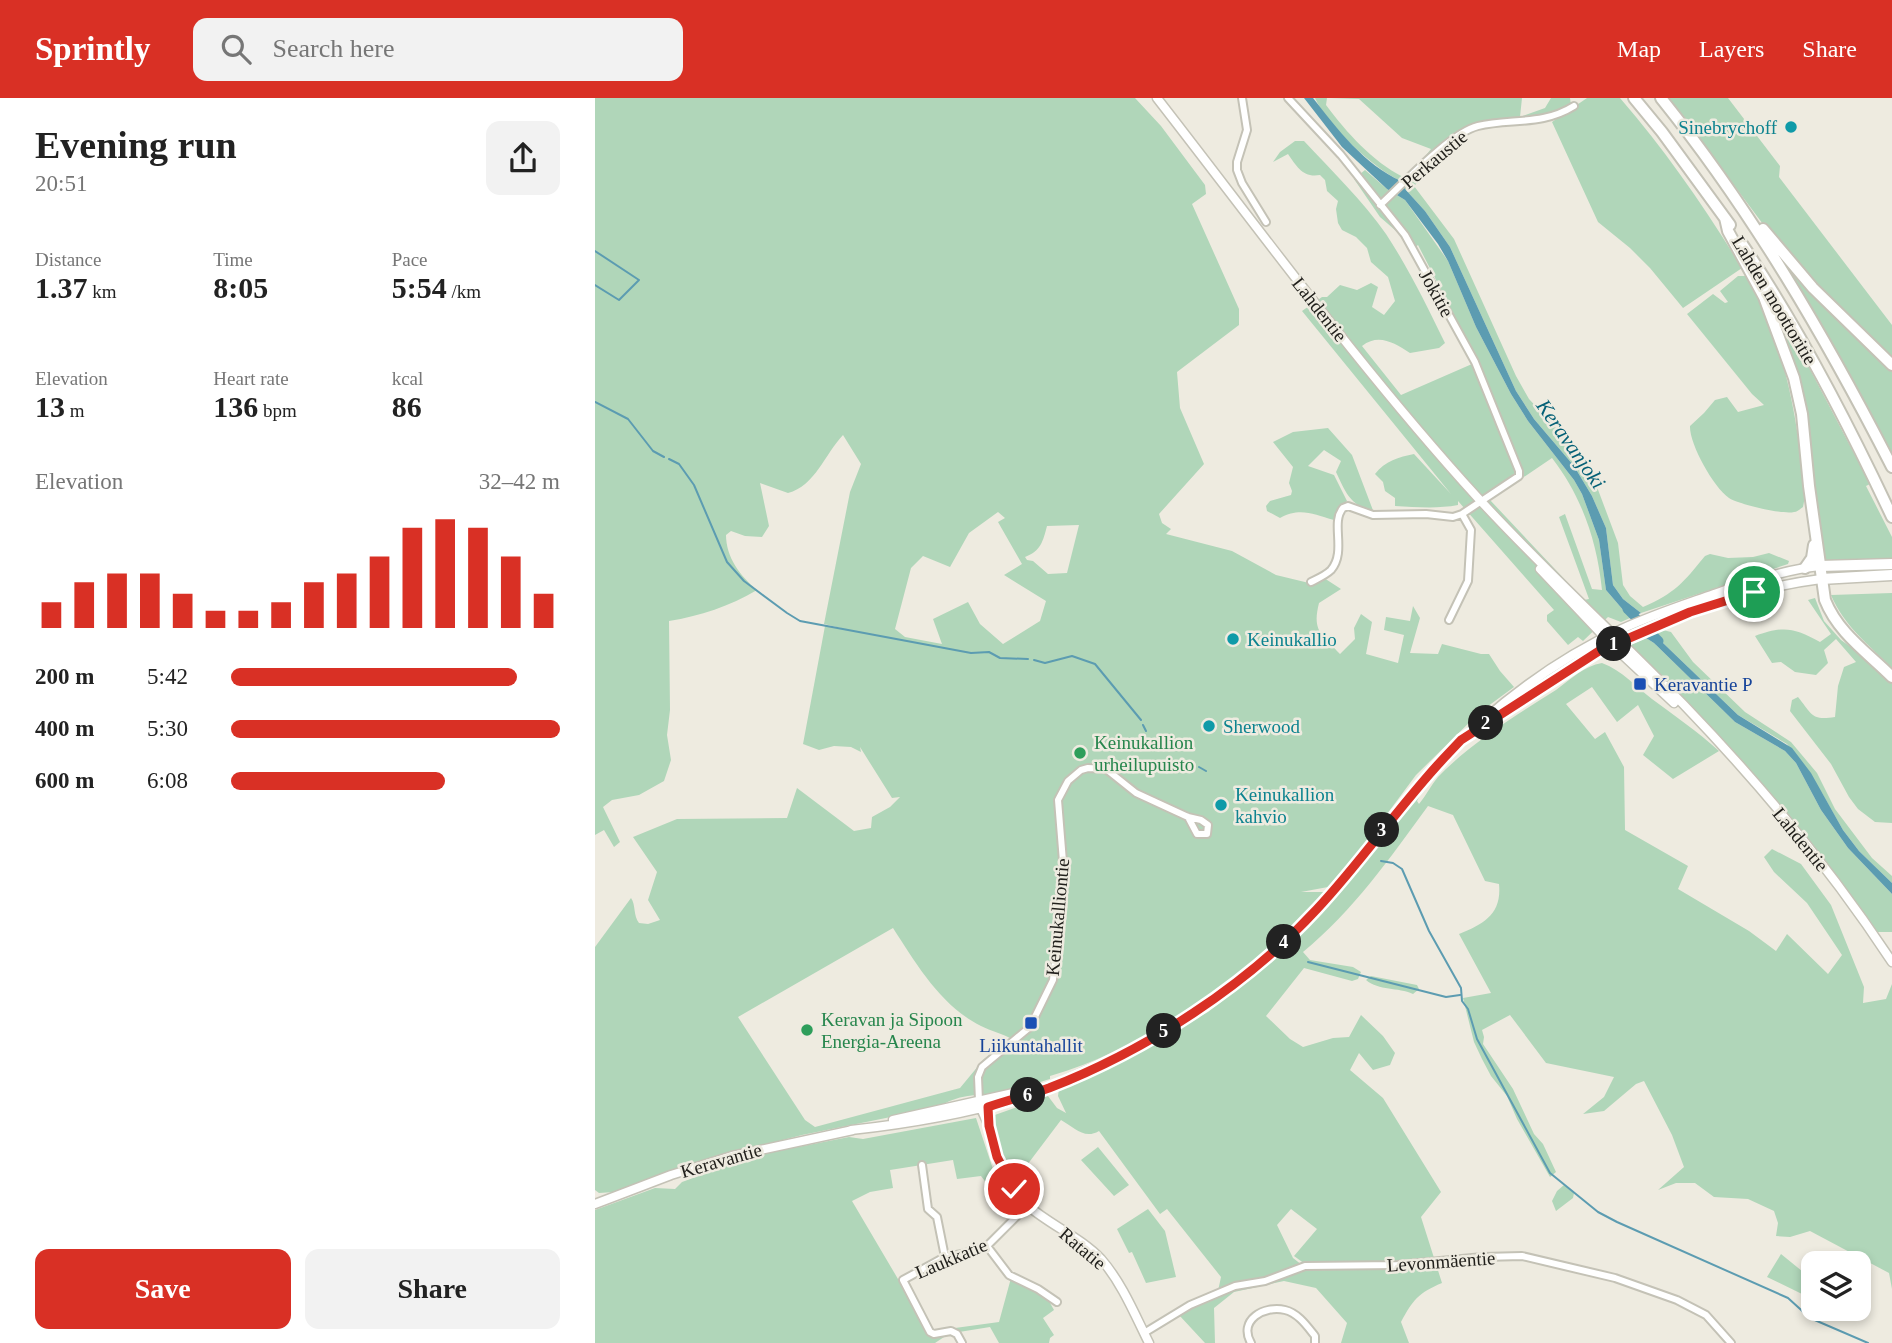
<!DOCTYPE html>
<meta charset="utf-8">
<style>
:root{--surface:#fff;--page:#f2f2f2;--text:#222;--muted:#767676;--accent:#d93025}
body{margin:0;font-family:"Times New Roman",serif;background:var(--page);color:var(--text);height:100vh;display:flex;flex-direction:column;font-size:26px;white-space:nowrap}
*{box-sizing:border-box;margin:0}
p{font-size:23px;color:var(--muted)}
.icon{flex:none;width:38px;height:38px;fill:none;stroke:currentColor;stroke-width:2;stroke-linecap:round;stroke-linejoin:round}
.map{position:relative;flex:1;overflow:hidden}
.panel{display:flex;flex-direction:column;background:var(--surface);width:595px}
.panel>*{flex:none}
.controls{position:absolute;left:1206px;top:1153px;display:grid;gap:14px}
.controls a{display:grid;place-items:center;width:70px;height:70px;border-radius:14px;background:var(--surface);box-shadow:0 4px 10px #0003;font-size:35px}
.pin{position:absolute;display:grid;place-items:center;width:60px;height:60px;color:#fff;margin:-30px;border:4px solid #fff;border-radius:50%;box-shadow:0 2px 7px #0007}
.km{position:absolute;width:35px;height:35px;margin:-18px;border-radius:50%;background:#222;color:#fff;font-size:19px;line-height:35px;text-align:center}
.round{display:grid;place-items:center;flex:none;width:74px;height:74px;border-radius:14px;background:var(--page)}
.summary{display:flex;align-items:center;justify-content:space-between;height:119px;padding:0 35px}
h1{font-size:38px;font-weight:600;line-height:52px}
.metrics{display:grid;grid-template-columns:repeat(3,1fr);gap:10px;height:119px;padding:7px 35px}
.metrics div{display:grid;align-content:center}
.metrics b{font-size:30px;font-weight:600}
.metrics small{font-size:19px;font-weight:400}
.metrics p{font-size:19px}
.chart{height:196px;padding:14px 35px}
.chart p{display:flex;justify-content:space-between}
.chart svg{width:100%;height:126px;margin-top:7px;stroke:var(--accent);stroke-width:6}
.cta{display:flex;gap:14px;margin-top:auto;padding:14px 35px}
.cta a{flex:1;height:80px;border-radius:14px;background:var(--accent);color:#fff;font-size:28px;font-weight:600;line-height:80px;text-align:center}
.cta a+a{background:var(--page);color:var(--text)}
ul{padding:0 35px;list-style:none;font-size:23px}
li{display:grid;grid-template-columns:112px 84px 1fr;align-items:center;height:52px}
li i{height:18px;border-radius:9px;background:var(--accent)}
header{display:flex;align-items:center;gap:42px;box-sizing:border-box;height:98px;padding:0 35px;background:var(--accent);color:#fff}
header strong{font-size:33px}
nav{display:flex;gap:38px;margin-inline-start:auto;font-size:24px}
.search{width:490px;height:63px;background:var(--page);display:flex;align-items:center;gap:18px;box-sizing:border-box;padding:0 24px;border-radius:14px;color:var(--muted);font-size:26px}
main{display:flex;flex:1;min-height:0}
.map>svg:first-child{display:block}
</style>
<header>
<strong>Sprintly</strong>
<div class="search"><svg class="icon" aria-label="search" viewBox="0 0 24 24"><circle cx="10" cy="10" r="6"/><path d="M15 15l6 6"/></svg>Search here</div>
<nav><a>Map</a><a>Layers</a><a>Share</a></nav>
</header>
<main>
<section class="panel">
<div class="summary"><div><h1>Evening run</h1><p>20:51</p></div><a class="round"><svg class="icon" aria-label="share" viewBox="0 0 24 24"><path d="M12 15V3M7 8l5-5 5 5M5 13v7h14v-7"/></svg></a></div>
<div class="metrics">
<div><p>Distance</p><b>1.37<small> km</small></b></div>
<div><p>Time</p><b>8:05</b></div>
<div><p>Pace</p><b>5:54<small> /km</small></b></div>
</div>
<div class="metrics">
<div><p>Elevation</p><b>13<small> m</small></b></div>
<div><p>Heart rate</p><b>136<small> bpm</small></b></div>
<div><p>kcal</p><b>86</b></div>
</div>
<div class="chart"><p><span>Elevation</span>32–42 m</p>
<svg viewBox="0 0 160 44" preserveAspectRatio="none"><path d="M5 44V35M15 44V28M25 44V25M35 44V25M45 44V32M55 44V38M65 44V38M75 44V35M85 44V28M95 44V25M105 44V19M115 44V9M125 44V6M135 44V9M145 44V19M155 44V32"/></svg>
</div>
<ul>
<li><b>200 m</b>5:42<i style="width:87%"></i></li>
<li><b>400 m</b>5:30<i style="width:100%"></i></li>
<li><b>600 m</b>6:08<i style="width:65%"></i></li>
</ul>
<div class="cta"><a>Save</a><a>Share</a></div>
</section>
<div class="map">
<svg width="1297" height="1245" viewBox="0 0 1297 1245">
<rect width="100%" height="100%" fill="#eeebe0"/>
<path fill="#b0d6b9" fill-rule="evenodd" d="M0 0H540L566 28 610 87 611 96 597 106 644 211V227L582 274 585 310 609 366 564 416 567 425 576 431 571 436 637 453 681 477 714 485 729 480 746 491 724 505C717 533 726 536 745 556L760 541 759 530 766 516 777 524 771 556 803 565 809 537 789 532 791 519 815 523 818 508 825 520 815 555 843 556 847 546 886 556H894L905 573 919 589 885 614 821 677 763 755 733 789 706 794H732C661 876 559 947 455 978V981C441 985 416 996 402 996 386 996 359 997 345 1009L207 1037 112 1062 19 1094 4 1095 0 1092V849L36 800C41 807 38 817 44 825L53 826 65 822 53 802 62 774 38 739 82 721 192 720 202 690 259 733 276 730 277 719 295 709 305 699 297 700 265 649 266 654 256 649 239 648 224 652 208 646 230 528 250 531 229 526 255 394 266 366 248 337C230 356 220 388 193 395L165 385 174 428 167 439 150 438 136 433 131 437C131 459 145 478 162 492 135 508 105 518 74 523L75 612 72 637 76 662 69 683 44 697 17 702 8 709 25 744 19 749 9 732 0 737ZM403 414 410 420 403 424 427 466 409 477 451 503 445 523 408 546 385 526 373 504 338 521 347 546 310 539 300 531 316 470 328 458 355 469 374 435ZM484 427 472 475 453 476 438 463 432 462 430 459C446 453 448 443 452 428ZM298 830C322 867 346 908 386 928 396 933 408 936 417 941L389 961 365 990 220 1029 210 1022 143 919Z
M720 0H732L731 7C752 35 777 63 808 79L824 66 836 51 807 40 764 1 736 0H927L925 19 950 10 956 0H975L976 7 945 19 892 24 871 29 842 52 853 54 819 88 859 141 921 278 934 301 976 346 999 381 1023 445 1028 487 1035 498 1048 509C1080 495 1088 485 1110 458L1115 456 1133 460 1158 459 1174 455 1194 463 1193 466 1046 515 1028 501 1018 487 1011 430 997 398 979 368 939 321 921 293 855 149 830 113 810 91 806 83C780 72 731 26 720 0Z
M992 0H1025C1071 53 1110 110 1147 170L1088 210 1055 170 1035 150 1003 124 957 24Z
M1074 0H1133L1185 68 1184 79 1297 227V264L1185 149Z
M700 43H709C737 73 768 103 791 136 814 171 832 208 850 245L844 250 815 255C799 245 784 235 767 248L806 297 877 266 882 277 888 273 823 147 816 153 808 139 785 119 759 81 770 72 792 91 810 102 853 163 881 229 916 296 933 323 979 382 987 396 1004 442 1011 492 1035 520 1026 524 1013 519 988 543 983 539 973 547 952 523V517L959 512 863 403V407C842 411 821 409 800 408V400L790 393 788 384 780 376C790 363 804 359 819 356L856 396 707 213 727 199H732L745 187 762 192 776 185 783 189 777 209 789 217 800 203 793 179 776 164 772 150 761 139 747 132 743 125 741 111 743 103 732 93 730 82 725 77C708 80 702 69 693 56L678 64 685 54ZM957 360C987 399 1002 443 1007 492L997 491 970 416 964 419 994 501 989 502 895 402Z
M1191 166 1297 270V362L1272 311Z
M1143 178H1153C1184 236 1198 296 1206 361 1208 378 1212 392 1208 409 1205 411 1202 414 1199 414 1188 417 1143 406 1134 400 1118 389 1094 345 1095 328L1109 315 1120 302 1132 299 1143 314 1169 307 1157 296 1092 216 1118 196 1130 205 1133 204 1125 193Z
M1169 189 1205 252 1275 386 1271 388 1297 439V462H1229L1209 316Z
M733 330 757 357 779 415C754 405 752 397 741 374L746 363 729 352 713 368 739 377 752 403 742 412 739 422C718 416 705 409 685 420L672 413 671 408 675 403 696 397 697 393 694 385 698 369 678 344 698 334Z
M1297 495V570C1274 547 1249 528 1236 497Z
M1220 500 1229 523 1246 542 1278 565 1297 585V725L1280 724 1263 711 1254 699 1236 666 1195 613 1197 602 1203 599C1217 616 1216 623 1240 619L1243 588 1249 569 1261 564 1241 541 1229 552 1233 565 1221 577 1200 574 1186 564 1177 565 1160 538C1188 528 1198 529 1225 544L1236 536 1213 502Z
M1068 532 1076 534 1098 564 1150 614 1196 644 1222 675 1240 711 1277 760 1297 778V785L1264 753 1248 732 1227 695 1192 646 1143 617 1068 545 1062 535Z
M1051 540 1059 545 1140 624 1190 653 1201 665 1226 712 1253 750 1297 796V834H1282L1224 756 1160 678 1035 551 1037 546Z
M1007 565C1028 573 1040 588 1057 601 1080 618 1102 633 1124 653L1078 681 1048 657 1059 638 1043 607 1022 624 997 589 971 606 1000 641 1010 634 1029 669 1030 732 1093 768 1083 791 1154 833 1181 853 1192 836 1233 876 1247 857 1212 805 1179 774 1169 759 1177 751 1206 766 1236 807 1269 889 1268 905 1291 901 1297 886V1191L1294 1175 1215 1133 1195 1139 1181 1138 1183 1125 1179 1113 1153 1101 1119 1099 1100 1085H1081L1063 1092 1089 1069 1077 1037 1049 983 1041 986 1009 1013 988 1016 1009 999 1019 979 951 965 915 917 887 932 889 939 888 946 918 991 939 1036 948 1046 961 1074 955 1079 922 1021 912 998 896 978 887 961 879 944 868 900 896 895 864 836C889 826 907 816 904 786L890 783 858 717 833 708C795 760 758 813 708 854L715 862 758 869 766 874 763 881 757 883 709 870 671 918 695 941 708 949 738 940 754 939 766 917 788 938 800 955 795 967 778 972 764 955 755 972 788 1000 846 1094 826 1119 847 1185C823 1195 818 1202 806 1224L814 1245H746L752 1225 721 1190 689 1183 639 1194 619 1210 620 1245H610L584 1217 596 1208 640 1189 671 1184 710 1166 699 1158 722 1131 696 1111 682 1127 698 1160 707 1167 669 1182 623 1193 626 1179 572 1111 565 1116 504 1033C489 1042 479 1029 466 1022L426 1075 441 1085 445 1090 437 1101 408 1064 397 1018 453 998 462 1010 471 1015 463 998 464 990 538 956 580 933 613 914 684 858 747 790 834 680 822 703 824 706C831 698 836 687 843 679 877 644 920 618 961 592 976 581 989 568 1007 565Z
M776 878 822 887 824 891 818 896C803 889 784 893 771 882Z
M381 1020 399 1074 420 1107 415 1116 386 1078 362 1081 358 1062 295 1072 298 1090 275 1094 257 1103 336 1237 355 1235 340 1245H0V1112L60 1090 80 1091 87 1084 162 1057 254 1039 268 1041Z
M503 1049 534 1087 519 1098 486 1062Z
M969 1087 979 1095 978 1100 961 1113 957 1103 962 1093Z
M553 1111 570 1133 581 1179 551 1185 537 1154 534 1155 522 1131Z
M1186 1156 1218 1182V1187L1207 1196 1172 1179Z
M416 1180 451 1198 459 1212 448 1220 459 1237 455 1240 454 1245H404L395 1229 364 1234 360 1230 404 1224Z"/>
<path fill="#5c9cb1" d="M709 0H718C742 31 770 67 806 83L810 91 830 113 855 149 921 293 939 321 979 368 997 398 1011 430 1018 487 1028 501 1046 515 1035 520 1011 492 1004 442 987 396 979 382 933 323 916 296 881 229 853 163 843 146 810 102 792 91 747 49Z
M1062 535 1068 545 1143 617 1197 650 1216 675 1248 732 1264 753 1297 785V796L1253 750 1226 712 1201 665 1190 653 1140 624 1059 545 1051 540Z"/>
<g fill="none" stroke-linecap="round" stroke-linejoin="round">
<path stroke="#5c9cb1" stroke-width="2" d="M0 153 44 182 24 202 0 187
M0 304 33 321 58 353 69 359
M74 361 84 366 99 387 132 464 149 483 192 515 205 523 376 555 394 554 405 560 433 561
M439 562 450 565 477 558 500 566 546 622
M548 627 551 633
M555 642 561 648
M604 669 611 673
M786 763 798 765 807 771 834 833 866 890 867 903 873 911 882 941 955 1075 1003 1114 1022 1124 1193 1200 1215 1220 1273 1245
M713 864 851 899 865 897"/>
<path stroke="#5c9cb1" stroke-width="9" d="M1032 511 1064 543"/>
<g stroke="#c4c2b6" stroke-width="10">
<path id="street" d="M647 0 652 32 642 64V72L647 85 671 124
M693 0 746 57 810 137 880 264 924 373V378L867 416 858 419 831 416 778 417 753 408 748 410C735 425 752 453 736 472 731 477 722 481 716 484
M785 107C808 86 855 35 883 28 915 20 947 28 979 8
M854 522 873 483 876 432 867 416
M384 1003 383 979 387 969 435 929 458 882 469 776 463 702 473 683 486 672 493 670 511 671 541 695 593 719 606 722 613 727 612 736H602L593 719
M327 1067 333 1111 342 1119 350 1159
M392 1148 414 1177 443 1191 462 1204
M549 1235 595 1207 640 1188 670 1183 710 1168 802 1167 888 1159 927 1158 1020 1180 1082 1202 1111 1217 1136 1245
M367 1245 362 1236 356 1233 339 1236 335 1234 308 1182 350 1159 367 1156 392 1148 433 1107
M656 1245C643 1222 669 1207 690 1212 703 1215 712 1228 720 1238V1245"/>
</g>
<g stroke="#c4c2b6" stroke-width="11">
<path id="secondary" d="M562 0C667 135 768 274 883 400 949 472 1021 537 1089 607 1165 686 1236 771 1297 864
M945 471 1017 547 1079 605
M883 631C923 604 963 577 1005 553 1066 518 1156 490 1226 481
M385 1006C387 1015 392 1022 395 1031 404 1059 409 1086 432 1107 455 1127 485 1139 506 1161 527 1185 540 1217 554 1245
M298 1022 436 991
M256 1032C320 1025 382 1014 443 994 458 989 471 981 486 975 555 944 620 906 677 856 736 804 778 739 829 681 885 619 951 566 1027 531 1057 517 1088 507 1119 496 1154 484 1188 472 1225 468
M0 1106 76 1077 137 1058 258 1032"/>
</g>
<g stroke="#c4c2b6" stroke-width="13">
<path id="primary" d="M1225 468 1297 466
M1226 481 1297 477"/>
</g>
<g stroke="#c4c2b6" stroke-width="14">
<path id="highway" d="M1039 0 1067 34 1135 127
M1066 0C1157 113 1231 240 1297 369
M1130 120 1133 133 1169 199 1199 280 1207 316 1214 388 1230 502C1243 535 1273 555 1297 579
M1168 131 1218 190 1297 267
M1147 146C1205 232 1253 325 1297 419
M1210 470 1217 460 1219 447"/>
</g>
<use href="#street" stroke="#fff" stroke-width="6"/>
<use href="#secondary" stroke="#fff" stroke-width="8"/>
<use href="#primary" stroke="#fff" stroke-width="10"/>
<use href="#highway" stroke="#fff" stroke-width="10"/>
</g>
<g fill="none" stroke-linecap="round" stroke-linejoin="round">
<g stroke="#fff" stroke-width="14">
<path id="route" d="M419 1091 402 1059 394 1028 393 1009C413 1002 434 997 454 990 552 952 651 888 722 811 767 763 804 708 849 660L866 642 1004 553 1095 514 1159 494"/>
</g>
<use href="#route" stroke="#d93025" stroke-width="9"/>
</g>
<g fill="#0f9aa8" stroke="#eeebe0" stroke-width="2.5">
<circle cx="1196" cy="29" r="7"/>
<circle cx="638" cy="541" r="7"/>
<circle cx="614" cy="628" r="7"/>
<circle cx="626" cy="707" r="7"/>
</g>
<g fill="#1a4fb4" stroke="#eeebe0" stroke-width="2.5">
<rect x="1038" y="579" width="14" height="14" rx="3.5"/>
<rect x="429" y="918" width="14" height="14" rx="3.5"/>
</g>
<g fill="#2e9e5b" stroke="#eeebe0" stroke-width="2.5">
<circle cx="485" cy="655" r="7"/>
<circle cx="212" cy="932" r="7"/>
</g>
<g text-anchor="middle" stroke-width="5" stroke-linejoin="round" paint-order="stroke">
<g font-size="19" fill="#0d838f" stroke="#eeebe0" text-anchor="start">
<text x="1182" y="36" text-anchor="end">Sinebrychoff</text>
<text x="652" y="548">Keinukallio</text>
<text x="628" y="635">Sherwood</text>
<text x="640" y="703">Keinukallion<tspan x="640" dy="22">kahvio</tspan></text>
</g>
<g font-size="19" fill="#21201c" stroke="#eeebe0">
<text transform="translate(839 61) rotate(-40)" y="7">Perkaustie</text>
<text transform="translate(842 195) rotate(61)" y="7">Jokitie</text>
<text transform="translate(1180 202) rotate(59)" y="7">Lahden moottoritie</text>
<text transform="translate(725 211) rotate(52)" y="7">Lahdentie</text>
<text transform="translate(1206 741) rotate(51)" y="7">Lahdentie</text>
<text transform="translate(462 819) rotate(-85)" y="7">Keinukalliontie</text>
<text transform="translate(126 1062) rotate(-16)" y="7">Keravantie</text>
<text transform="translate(488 1150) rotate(40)" y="7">Ratatie</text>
<text transform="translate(356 1160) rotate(-23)" y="7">Laukkatie</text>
<text transform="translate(846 1163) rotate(-4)" y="7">Levonmäentie</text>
</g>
<g font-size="19" fill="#164399" stroke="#eeebe0" text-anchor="start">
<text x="1059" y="593">Keravantie P</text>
<text x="436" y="954" text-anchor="middle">Liikuntahallit</text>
</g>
<g font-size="19" fill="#27864d" stroke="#eeebe0" text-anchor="start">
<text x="499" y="651">Keinukallion<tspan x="499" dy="22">urheilupuisto</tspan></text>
<text x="226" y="928">Keravan ja Sipoon<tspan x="226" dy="22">Energia-Areena</tspan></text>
</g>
<g font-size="21" font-style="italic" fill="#046076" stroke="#eeebe0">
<text transform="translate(976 346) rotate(55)" y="7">Keravanjoki</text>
</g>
</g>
</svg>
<div class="controls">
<a><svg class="icon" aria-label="layers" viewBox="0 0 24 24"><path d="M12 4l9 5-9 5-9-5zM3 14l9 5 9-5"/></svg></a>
</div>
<div class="pin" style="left:1159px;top:494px;background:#1e9e55"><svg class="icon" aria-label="arrive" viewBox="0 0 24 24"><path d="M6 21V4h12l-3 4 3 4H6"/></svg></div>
<div class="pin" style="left:419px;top:1091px;background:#d93025"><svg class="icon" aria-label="check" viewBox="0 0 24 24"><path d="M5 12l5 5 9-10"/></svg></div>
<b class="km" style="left:1019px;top:546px">1</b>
<b class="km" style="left:891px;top:625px">2</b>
<b class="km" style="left:787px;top:732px">3</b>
<b class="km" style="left:689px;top:844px">4</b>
<b class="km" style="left:569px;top:933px">5</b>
<b class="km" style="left:433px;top:997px">6</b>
</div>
</main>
